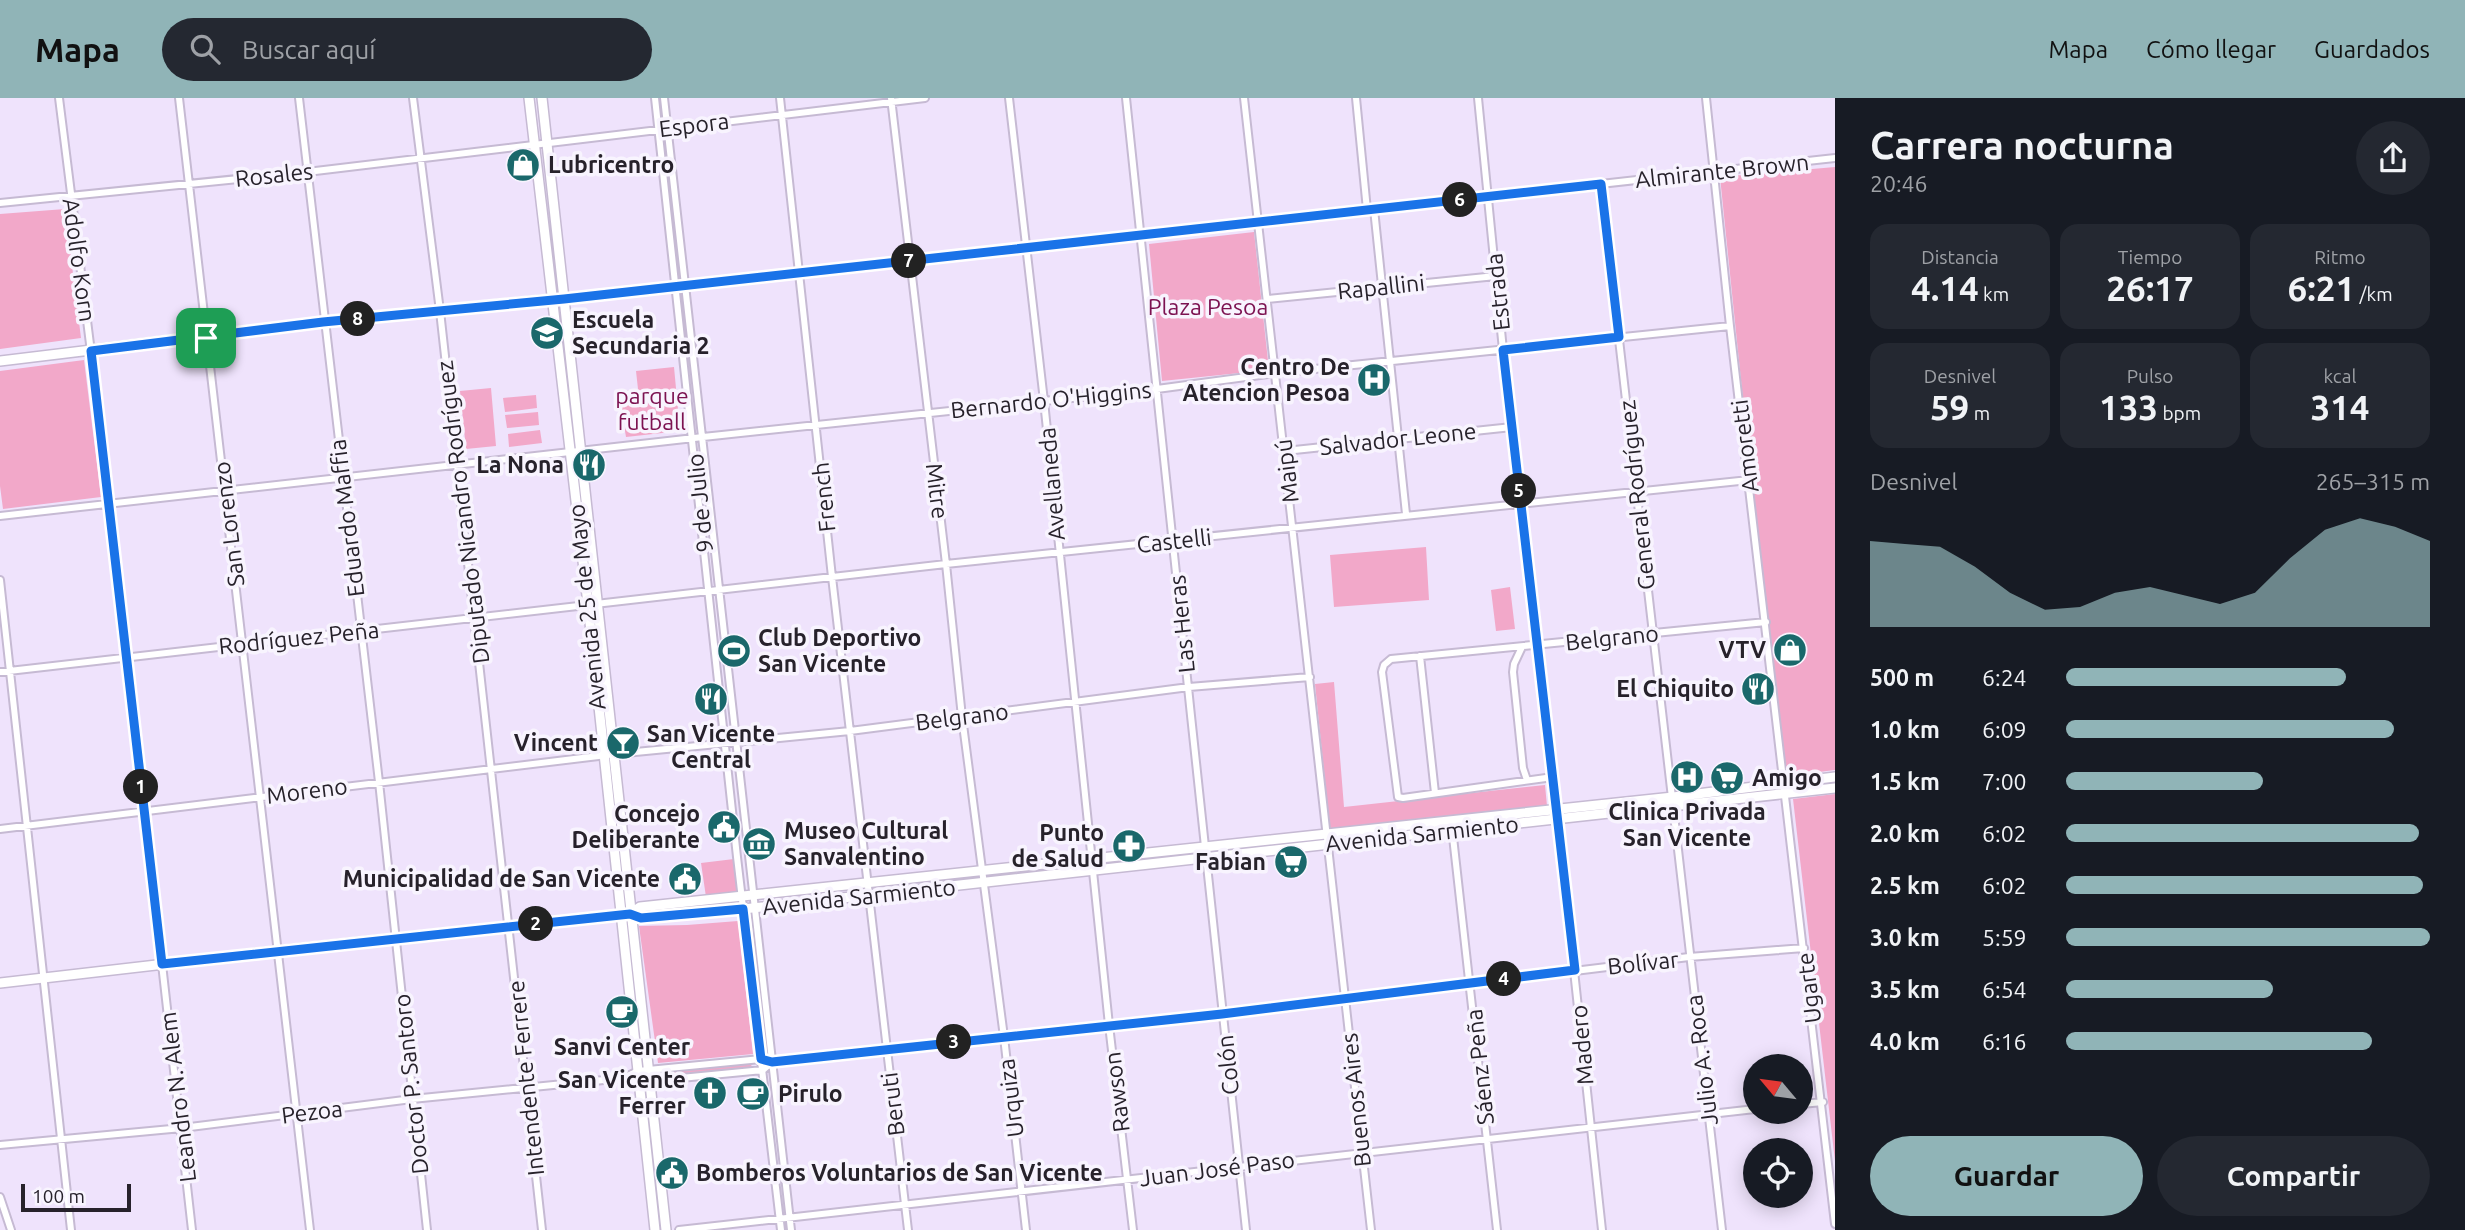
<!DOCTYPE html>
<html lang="es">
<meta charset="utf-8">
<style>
:root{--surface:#171b24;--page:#242831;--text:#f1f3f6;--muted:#9ea1a6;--accent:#90b4b7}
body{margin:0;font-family:Ubuntu,sans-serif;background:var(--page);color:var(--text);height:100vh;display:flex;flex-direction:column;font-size:26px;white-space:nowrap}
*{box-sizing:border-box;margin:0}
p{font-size:23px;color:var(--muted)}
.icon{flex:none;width:38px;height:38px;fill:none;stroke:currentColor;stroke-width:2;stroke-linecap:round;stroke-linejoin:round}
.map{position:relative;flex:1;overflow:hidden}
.side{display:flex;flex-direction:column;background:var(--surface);width:630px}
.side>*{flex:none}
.needle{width:46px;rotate:299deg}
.tools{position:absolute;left:1743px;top:956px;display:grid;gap:14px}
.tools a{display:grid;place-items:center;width:70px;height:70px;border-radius:50%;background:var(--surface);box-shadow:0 4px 18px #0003;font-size:35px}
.scale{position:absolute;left:21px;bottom:18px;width:110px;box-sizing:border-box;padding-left:7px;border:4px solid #27222b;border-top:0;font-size:19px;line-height:24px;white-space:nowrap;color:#27222b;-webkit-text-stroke:5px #f8f4fe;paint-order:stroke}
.pin{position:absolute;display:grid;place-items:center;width:60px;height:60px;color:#fff;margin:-30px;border-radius:14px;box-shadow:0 4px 10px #0006}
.km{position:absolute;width:35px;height:35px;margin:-18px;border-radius:50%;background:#222;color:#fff;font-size:19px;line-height:35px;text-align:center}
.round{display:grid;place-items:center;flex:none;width:74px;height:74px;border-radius:37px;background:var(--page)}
.headline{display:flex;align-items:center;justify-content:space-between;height:119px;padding:0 35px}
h1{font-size:38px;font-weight:700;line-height:52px}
.metrics{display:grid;grid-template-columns:repeat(3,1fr);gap:10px;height:119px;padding:7px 35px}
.metrics div{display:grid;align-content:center;border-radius:18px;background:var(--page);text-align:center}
.metrics b{font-size:35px;font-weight:700}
.metrics small{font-size:19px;font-weight:400}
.metrics p{font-size:19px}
.chart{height:196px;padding:14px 35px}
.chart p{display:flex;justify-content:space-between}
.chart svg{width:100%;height:126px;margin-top:7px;fill:var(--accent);opacity:.7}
.action{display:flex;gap:14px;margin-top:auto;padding:14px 35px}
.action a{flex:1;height:80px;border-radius:42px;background:var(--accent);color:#111;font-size:28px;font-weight:700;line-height:80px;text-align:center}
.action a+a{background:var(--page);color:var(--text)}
ul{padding:0 35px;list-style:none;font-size:23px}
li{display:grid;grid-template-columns:112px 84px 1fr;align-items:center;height:52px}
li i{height:18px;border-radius:9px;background:var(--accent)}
header{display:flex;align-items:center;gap:42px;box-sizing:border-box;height:98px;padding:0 35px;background:var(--accent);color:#111}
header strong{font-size:33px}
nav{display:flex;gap:38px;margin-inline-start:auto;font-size:24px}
.search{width:490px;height:63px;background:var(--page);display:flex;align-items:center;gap:18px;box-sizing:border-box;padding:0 24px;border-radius:38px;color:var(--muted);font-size:26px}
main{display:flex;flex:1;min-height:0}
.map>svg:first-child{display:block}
</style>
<header>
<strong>Mapa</strong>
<div class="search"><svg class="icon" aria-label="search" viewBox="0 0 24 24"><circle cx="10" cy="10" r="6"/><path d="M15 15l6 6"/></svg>Buscar aquí</div>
<nav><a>Mapa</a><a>Cómo llegar</a><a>Guardados</a></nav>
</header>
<main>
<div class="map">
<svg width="1835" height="1132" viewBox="0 0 1835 1132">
<rect width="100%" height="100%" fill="#efe3fc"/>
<path fill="#f2a8c9" d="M1835 69V672L1787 678 1766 524 1720 79Z
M65 111 81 240 0 251V116Z
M1254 134 1269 272 1162 283 1149 146Z
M84 262 101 399 3 411 0 388V273Z
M674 269 680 333 626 339 621 309 627 308 625 293 638 291 636 273Z
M491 290 496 348 466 351 460 293Z
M536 297 537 310 505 314 503 300Z
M538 314 539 327 507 330 505 317Z
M540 332 542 345 509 349 508 336Z
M1426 449 1429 502 1334 509 1330 457Z
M1510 489 1515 531 1496 533 1491 492Z
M1334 584 1344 709 1545 687 1547 708 1330 732 1315 586Z
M1835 696V1063L1793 701Z
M734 761 738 795 706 799 701 765Z
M738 823 753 956 658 965 639 828 687 827Z
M751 965 752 971 658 980V974Z"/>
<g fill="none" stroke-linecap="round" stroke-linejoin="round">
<g stroke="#c6bad3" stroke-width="10">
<path id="street" d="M59 0 110 405 192 1132
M179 0 310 1132
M299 0 379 684 427 1132
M413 0 440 213 542 1132
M655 0 737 759 781 1132
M664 0 791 1132
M780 0 832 479 908 1132
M891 0 946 466 962 619 1004 939 1026 1132
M1009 0 1044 303 1109 927 1133 1132
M1126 0C1167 377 1204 755 1246 1132
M1244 0 1371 1132
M1356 0 1367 112
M1478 0 1503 252 1539 548 1602 1132
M1706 0 1730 228 1835 1126
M1601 86 1722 1132
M0 105 307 74 925 0
M1374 111 1406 416
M564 201 1835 60
M1267 201 1496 178
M1285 353 1512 329
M0 418 703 339 1157 291 1276 275 1730 228
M0 482 71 1132
M1522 549 1514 566 1513 574 1523 670 1527 682
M1420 558 1435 695
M0 574 946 466 1749 382
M1553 679 1403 700 1398 699 1382 574 1384 567 1391 561 1766 524
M1452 730 1497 1132
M0 731 615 656 850 633 1189 589 1310 579
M624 980 638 984 650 983 763 972 772 964
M1801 1006 1823 1004
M0 1047 182 1030 412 1001 624 980 638 973 761 961 772 964 1222 916 1689 859 1804 850
M0 1099 11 1132
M679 1132 1755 1011"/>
</g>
<g stroke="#c6bad3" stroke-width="12">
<path id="secondary" d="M529 0 588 506 655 1132
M542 0 666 1132
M0 263 323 224 556 201
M630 816 641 820 743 811 1835 690
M0 885 278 853 620 817 630 816 640 809 1673 699 1835 679"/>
</g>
<use href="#street" stroke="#fff" stroke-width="6"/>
<use href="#secondary" stroke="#fff" stroke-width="9"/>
</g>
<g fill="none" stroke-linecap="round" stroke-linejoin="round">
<g stroke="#fff" stroke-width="14">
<path id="route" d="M1601 86 1619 239 1503 252 1575 872 1222 916 772 964 761 961 743 811 641 820 630 816 162 866 91 253 323 224 564 201Z"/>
</g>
<use href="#route" stroke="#1a73e8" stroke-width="9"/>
</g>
<defs>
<g id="shop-disc" transform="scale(1.75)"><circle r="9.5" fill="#1a686b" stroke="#f8f4fe"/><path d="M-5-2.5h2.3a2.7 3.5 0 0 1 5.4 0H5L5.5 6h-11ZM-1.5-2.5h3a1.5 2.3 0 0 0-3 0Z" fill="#fff"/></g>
<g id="school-disc" transform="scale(1.75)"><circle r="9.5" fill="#1a686b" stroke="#f8f4fe"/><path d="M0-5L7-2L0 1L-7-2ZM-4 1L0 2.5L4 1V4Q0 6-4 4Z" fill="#fff"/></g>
<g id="hospital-disc" transform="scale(1.75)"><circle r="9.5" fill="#1a686b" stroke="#f8f4fe"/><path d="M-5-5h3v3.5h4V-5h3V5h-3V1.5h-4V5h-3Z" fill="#fff"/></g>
<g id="restaurant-disc" transform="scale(1.75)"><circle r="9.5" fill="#1a686b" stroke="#f8f4fe"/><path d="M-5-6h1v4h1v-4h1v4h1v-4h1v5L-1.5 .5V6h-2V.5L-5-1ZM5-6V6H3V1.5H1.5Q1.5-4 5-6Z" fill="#fff"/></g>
<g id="stadium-disc" transform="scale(1.75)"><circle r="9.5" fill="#1a686b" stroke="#f8f4fe"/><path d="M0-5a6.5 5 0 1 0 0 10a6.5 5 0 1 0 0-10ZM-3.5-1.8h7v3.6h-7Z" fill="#fff"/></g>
<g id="bar-disc" transform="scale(1.75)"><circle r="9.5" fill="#1a686b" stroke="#f8f4fe"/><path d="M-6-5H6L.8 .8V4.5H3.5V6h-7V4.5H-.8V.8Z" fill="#fff"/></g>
<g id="supermarket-disc" transform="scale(1.75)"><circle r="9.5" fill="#1a686b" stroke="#f8f4fe"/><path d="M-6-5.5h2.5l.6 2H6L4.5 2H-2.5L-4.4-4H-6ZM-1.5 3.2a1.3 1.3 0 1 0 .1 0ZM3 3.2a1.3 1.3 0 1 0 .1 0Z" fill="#fff"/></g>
<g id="civic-disc" transform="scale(1.75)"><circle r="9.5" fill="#1a686b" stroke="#f8f4fe"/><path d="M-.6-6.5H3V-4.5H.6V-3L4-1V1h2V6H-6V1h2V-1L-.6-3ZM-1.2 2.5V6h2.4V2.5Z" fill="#fff"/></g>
<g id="museum-disc" transform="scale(1.75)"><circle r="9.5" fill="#1a686b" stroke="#f8f4fe"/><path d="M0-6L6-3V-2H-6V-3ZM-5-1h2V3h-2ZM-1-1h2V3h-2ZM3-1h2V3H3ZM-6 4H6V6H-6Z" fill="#fff"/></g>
<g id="pharmacy-disc" transform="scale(1.75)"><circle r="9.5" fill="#1a686b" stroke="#f8f4fe"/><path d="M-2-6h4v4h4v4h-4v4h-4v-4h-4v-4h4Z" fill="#fff"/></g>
<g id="cafe-disc" transform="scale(1.75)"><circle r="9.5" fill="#1a686b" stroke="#f8f4fe"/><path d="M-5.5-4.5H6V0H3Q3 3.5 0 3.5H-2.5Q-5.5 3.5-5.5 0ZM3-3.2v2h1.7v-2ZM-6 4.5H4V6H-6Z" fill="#fff"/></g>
<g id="church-disc" transform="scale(1.75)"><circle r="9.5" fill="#1a686b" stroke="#f8f4fe"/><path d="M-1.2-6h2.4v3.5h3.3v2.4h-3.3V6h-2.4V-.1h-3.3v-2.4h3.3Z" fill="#fff"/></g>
</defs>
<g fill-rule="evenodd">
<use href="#shop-disc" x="523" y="67"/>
<use href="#school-disc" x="547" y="235"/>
<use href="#hospital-disc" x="1374" y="282"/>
<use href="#restaurant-disc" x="589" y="367"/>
<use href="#shop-disc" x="1790" y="552"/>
<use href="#stadium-disc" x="734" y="553"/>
<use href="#restaurant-disc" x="1758" y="591"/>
<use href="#restaurant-disc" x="711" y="601"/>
<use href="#bar-disc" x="623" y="645"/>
<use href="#hospital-disc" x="1687" y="679"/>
<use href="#supermarket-disc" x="1727" y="680"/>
<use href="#civic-disc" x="724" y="729"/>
<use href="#museum-disc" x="759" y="746"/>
<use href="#pharmacy-disc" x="1129" y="748"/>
<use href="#supermarket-disc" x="1291" y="764"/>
<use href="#civic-disc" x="685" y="781"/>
<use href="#cafe-disc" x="622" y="914"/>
<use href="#church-disc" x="710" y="995"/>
<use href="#cafe-disc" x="753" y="996"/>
<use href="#civic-disc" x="672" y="1075"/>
</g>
<g text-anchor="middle" stroke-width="7" stroke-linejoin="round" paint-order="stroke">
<g font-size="23" fill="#27222b" stroke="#f8f4fe">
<text transform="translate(694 27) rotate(-7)" y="8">Espora</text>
<text transform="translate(1722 73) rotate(-6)" y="8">Almirante Brown</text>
<text transform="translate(274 77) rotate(-6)" y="8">Rosales</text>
<text transform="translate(79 162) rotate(82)" y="8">Adolfo Korn</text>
<text transform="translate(1381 189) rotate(-6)" y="8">Rapallini</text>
<text transform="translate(1498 194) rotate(-96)" y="8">Estrada</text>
<text transform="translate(1051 302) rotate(-6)" y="8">Bernardo O'Higgins</text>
<text transform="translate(1398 341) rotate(-6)" y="8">Salvador Leone</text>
<text transform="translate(1745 348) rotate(-97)" y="8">Amoretti</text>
<text transform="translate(1287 373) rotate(-97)" y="8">Maipú</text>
<text transform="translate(1052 386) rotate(-95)" y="8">Avellaneda</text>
<text transform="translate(937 393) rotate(83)" y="8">Mitre</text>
<text transform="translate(1637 397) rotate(-96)" y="8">General Rodríguez</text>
<text transform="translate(824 399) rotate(-96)" y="8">French</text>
<text transform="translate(700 405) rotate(-96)" y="8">9 de Julio</text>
<text transform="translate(463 414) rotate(-97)" y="8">Diputado Nicandro Rodríguez</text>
<text transform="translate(347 420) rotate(-97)" y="8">Eduardo Maffia</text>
<text transform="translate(229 426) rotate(-97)" y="8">San Lorenzo</text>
<text transform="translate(1174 443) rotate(-6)" y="8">Castelli</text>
<text transform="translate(587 509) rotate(-96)" y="8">Avenida 25 de Mayo</text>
<text transform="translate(1182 526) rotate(-96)" y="8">Las Heras</text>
<text transform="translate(299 540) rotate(-6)" y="8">Rodríguez Peña</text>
<text transform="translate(1612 540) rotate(-6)" y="8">Belgrano</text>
<text transform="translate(962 619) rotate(-7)" y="8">Belgrano</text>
<text transform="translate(307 693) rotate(-7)" y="8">Moreno</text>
<text transform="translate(1422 736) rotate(-6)" y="8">Avenida Sarmiento</text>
<text transform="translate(859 799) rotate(-6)" y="8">Avenida Sarmiento</text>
<text transform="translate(1643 865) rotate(-6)" y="8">Bolívar</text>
<text transform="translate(1809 890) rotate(-97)" y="8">Ugarte</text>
<text transform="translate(1582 947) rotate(-95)" y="8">Madero</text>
<text transform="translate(1702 962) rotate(-97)" y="8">Julio A. Roca</text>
<text transform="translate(1228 967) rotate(-96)" y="8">Colón</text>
<text transform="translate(1480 969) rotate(-96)" y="8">Sáenz Peña</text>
<text transform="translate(526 980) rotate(-96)" y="8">Intendente Ferrere</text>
<text transform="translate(411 986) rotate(-96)" y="8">Doctor P. Santoro</text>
<text transform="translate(1117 994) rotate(-97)" y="8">Rawson</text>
<text transform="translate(178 999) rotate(-97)" y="8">Leandro N. Alem</text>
<text transform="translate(1011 1000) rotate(-97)" y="8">Urquiza</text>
<text transform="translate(1356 1002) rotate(-96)" y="8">Buenos Aires</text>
<text transform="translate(893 1006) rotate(-97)" y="8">Beruti</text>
<text transform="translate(312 1014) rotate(-7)" y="8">Pezoa</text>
<text transform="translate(1217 1071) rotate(-7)" y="8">Juan José Paso</text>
</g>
<g font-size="23" font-weight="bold" fill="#27222b" stroke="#f8f4fe" text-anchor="end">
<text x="548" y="75" text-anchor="start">Lubricentro</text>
<text x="572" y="230" text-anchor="start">Escuela<tspan x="572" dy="26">Secundaria 2</tspan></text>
<text x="1350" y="277">Centro De<tspan x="1350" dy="26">Atencion Pesoa</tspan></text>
<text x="564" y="375">La Nona</text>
<text x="758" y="548" text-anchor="start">Club Deportivo<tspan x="758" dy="26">San Vicente</tspan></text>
<text x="1766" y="560">VTV</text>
<text x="1734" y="599">El Chiquito</text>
<text x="711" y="644" text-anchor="middle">San Vicente<tspan x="711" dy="26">Central</tspan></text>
<text x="598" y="653">Vincent</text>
<text x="1752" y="688" text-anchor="start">Amigo</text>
<text x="1687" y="722" text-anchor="middle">Clinica Privada<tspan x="1687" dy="26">San Vicente</tspan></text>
<text x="700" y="724">Concejo<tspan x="700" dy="26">Deliberante</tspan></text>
<text x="784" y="741" text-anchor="start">Museo Cultural<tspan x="784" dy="26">Sanvalentino</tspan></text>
<text x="1104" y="743">Punto<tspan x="1104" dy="26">de Salud</tspan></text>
<text x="1266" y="772">Fabian</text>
<text x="660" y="789">Municipalidad de San Vicente</text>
<text x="622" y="957" text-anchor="middle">Sanvi Center</text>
<text x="686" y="990">San Vicente<tspan x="686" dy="26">Ferrer</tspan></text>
<text x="778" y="1004" text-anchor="start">Pirulo</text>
<text x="696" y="1083" text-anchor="start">Bomberos Voluntarios de San Vicente</text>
</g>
<g font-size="23" fill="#7c1251" stroke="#f8f4fe">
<text x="1208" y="217">Plaza Pesoa</text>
<text x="652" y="306">parque<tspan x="652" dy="26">futball</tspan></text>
</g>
</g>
</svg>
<div class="tools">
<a><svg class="needle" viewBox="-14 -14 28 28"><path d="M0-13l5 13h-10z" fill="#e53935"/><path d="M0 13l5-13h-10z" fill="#9ea1a6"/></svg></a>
<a><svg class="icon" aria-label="locate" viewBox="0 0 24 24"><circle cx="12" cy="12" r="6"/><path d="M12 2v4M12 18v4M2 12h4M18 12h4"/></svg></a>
</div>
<div class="scale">100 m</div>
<div class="pin" style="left:206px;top:240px;background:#1e9e55"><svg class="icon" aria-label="arrive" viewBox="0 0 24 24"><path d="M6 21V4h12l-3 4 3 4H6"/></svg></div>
<b class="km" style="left:141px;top:689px">1</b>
<b class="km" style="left:536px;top:826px">2</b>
<b class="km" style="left:954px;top:944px">3</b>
<b class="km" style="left:1504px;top:881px">4</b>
<b class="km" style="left:1519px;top:393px">5</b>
<b class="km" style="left:1460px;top:102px">6</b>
<b class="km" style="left:909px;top:163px">7</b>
<b class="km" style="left:358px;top:221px">8</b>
</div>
<section class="side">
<div class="headline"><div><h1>Carrera nocturna</h1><p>20:46</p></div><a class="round"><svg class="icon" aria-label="share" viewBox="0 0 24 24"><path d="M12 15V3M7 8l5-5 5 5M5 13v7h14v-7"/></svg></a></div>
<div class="metrics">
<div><p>Distancia</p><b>4.14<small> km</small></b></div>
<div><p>Tiempo</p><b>26:17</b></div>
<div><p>Ritmo</p><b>6:21<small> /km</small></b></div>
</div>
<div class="metrics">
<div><p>Desnivel</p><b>59<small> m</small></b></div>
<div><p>Pulso</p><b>133<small> bpm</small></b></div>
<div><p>kcal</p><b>314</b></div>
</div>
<div class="chart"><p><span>Desnivel</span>265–315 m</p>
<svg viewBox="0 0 160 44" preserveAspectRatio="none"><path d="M0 44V14L10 15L20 16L30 23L40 32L50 38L60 37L70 32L80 30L90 33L100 36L110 32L120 20L130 10L140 6L150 9L160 14V44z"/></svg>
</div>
<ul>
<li><b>500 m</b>6:24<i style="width:77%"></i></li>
<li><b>1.0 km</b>6:09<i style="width:90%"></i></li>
<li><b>1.5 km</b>7:00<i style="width:54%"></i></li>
<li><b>2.0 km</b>6:02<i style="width:97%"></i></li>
<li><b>2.5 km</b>6:02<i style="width:98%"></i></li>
<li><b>3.0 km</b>5:59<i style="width:100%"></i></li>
<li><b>3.5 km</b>6:54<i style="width:57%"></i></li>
<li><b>4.0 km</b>6:16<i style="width:84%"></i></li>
</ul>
<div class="action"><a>Guardar</a><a>Compartir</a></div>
</section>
</main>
